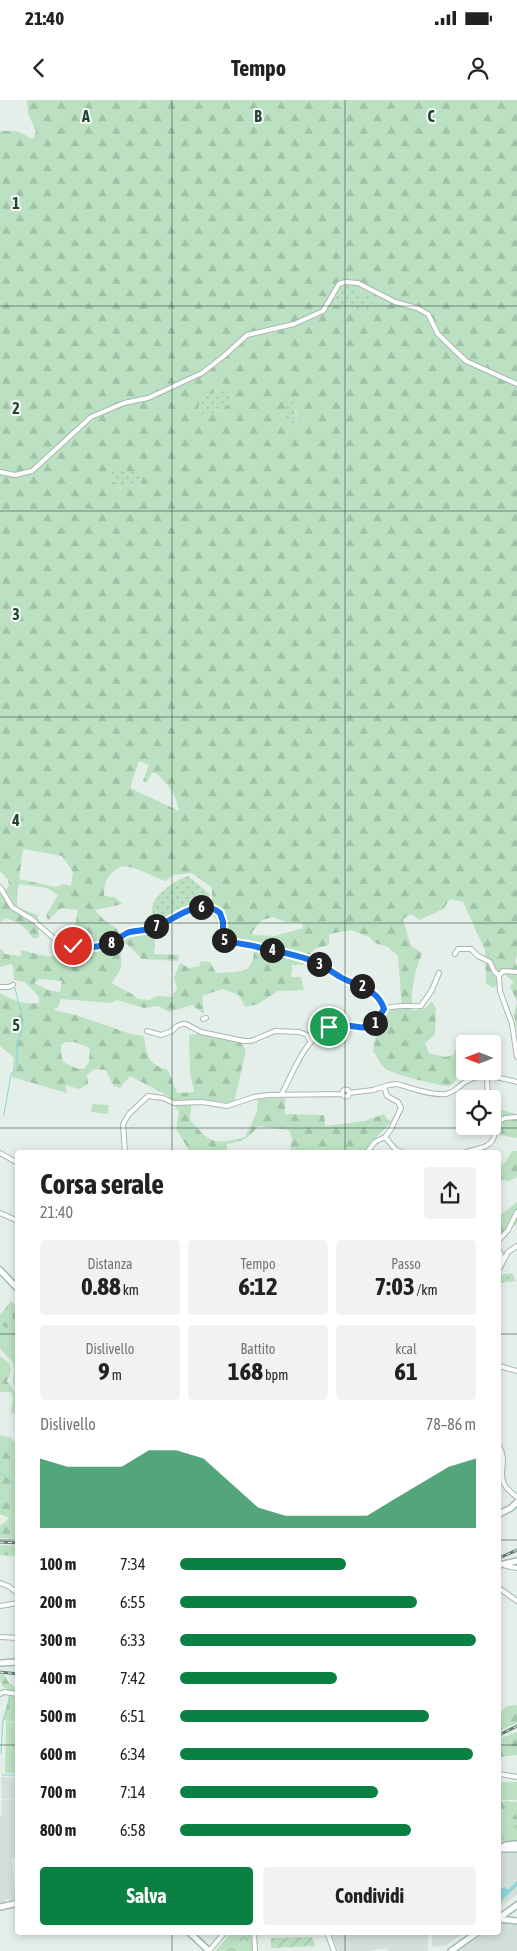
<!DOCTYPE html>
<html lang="it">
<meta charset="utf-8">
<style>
:root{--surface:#fff;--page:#f2f2f2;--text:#222;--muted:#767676;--accent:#0b8043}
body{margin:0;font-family:"Asap Condensed",sans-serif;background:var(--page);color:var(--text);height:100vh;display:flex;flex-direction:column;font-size:19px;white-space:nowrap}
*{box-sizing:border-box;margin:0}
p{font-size:16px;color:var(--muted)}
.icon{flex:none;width:28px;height:28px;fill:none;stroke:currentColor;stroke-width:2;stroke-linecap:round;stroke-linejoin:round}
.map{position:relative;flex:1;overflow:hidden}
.drawer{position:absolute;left:15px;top:1050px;width:486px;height:785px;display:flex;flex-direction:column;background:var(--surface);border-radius:5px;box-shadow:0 2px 8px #0003}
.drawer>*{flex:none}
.needle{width:32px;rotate:270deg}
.fabs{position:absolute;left:456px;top:935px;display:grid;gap:10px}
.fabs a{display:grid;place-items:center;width:45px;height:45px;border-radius:5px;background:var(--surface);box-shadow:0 2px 8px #0003;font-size:25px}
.pin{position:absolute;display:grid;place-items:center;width:42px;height:42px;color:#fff;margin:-21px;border:2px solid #fff;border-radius:50%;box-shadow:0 1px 5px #0007}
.km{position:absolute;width:25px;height:25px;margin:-12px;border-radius:50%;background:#222;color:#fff;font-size:14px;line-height:25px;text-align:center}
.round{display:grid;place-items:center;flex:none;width:52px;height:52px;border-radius:5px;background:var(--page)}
.headline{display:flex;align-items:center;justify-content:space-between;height:85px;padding:0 25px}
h1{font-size:28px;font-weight:700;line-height:38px}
.figures{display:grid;grid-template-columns:repeat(3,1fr);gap:8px;height:85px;padding:5px 25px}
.figures div{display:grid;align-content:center;border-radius:5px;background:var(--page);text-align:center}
.figures b{font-size:25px;font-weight:700}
.figures small{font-size:14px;font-weight:400}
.figures p{font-size:14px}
.chart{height:140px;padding:10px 25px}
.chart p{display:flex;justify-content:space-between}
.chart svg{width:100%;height:90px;margin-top:5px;fill:var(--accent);opacity:.7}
.primary-button{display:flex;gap:10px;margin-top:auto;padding:10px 25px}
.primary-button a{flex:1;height:58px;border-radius:5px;background:var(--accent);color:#fff;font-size:20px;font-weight:700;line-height:58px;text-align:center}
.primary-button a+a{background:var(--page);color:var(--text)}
ul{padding:0 25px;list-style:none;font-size:16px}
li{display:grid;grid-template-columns:80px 60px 1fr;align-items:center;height:38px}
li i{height:12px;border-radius:6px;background:var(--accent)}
.status{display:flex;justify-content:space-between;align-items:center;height:35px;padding:0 25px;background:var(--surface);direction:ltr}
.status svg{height:14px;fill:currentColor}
header{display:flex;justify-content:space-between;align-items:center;height:65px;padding:0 25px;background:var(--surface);font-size:22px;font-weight:700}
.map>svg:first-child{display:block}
</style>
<div class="status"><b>21:40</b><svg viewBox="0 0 49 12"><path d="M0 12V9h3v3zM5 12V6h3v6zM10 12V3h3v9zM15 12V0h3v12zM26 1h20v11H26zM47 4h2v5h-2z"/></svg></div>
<header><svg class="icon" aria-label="back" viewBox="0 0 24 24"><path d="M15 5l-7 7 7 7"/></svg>Tempo<svg class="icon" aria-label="person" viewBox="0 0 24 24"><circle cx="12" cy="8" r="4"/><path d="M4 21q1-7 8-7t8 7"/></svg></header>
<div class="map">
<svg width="517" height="1851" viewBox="0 0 517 1851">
<defs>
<pattern id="grass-dots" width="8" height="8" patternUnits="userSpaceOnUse" patternTransform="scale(1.25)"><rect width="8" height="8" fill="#bce1c2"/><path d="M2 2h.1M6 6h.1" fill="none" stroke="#a1c2a7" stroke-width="1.8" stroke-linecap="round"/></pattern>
<pattern id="forest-firs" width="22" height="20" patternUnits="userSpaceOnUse" patternTransform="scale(1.25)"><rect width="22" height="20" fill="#bce1c2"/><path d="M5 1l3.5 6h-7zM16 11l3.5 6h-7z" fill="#a1c2a7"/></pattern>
<pattern id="cemetery-stones" width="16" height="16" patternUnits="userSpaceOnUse" patternTransform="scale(1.25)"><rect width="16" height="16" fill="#bce1c2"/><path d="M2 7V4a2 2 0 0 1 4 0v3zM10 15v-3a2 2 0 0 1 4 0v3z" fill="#a1c2a7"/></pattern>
<pattern id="park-crowns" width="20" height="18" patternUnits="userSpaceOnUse" patternTransform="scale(1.25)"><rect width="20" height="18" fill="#bce1c2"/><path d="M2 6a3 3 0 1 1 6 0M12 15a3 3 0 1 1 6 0" fill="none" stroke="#a1c2a7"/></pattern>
<pattern id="garden-furrows" width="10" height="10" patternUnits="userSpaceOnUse" patternTransform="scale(1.25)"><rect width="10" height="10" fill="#bce1c2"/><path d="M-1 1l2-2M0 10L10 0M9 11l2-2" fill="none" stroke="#a1c2a7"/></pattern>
</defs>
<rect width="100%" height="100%" fill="#e5efe9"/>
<path fill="#d3dfd8" d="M1 1677 17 1678V1698L2 1699Z
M17 1699V1757L12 1758 16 1800 5 1799 4 1803H0V1716L2 1715V1700Z
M511 1752 517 1753V1795L499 1808V1753Z
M502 1821 517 1823V1851H458L485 1833 499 1832V1823Z
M331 1833H428V1851H388L387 1848 369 1851H338Z
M432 1833H464L445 1846 432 1847Z"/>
<path fill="url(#grass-dots)" d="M353 177 374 200 369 214 331 205 346 178Z
M222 285 233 296C225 311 220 310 205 316L198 307 202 297 212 294Z
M285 297 292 298 298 323H291L285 318Z
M112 368 143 373 140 386 124 385 122 389 109 380Z
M188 776 210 794 208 806H199L156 824C155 819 152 813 152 808 154 794 176 780 188 776Z
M512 1173 516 1181 499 1183 501 1175Z"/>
<path fill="url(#forest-firs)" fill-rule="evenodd" d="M27 0H517V856L515 861 517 866V929L514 914 517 902 510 886 514 882 503 873 494 888 486 884 485 850 463 802 450 799 443 809 420 820 411 814 403 819 411 846 422 853C414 873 411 890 412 911L424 909 432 902 436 908 435 935 425 943 429 953 445 957 453 955 457 946H465V969C457 973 456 984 449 986 443 987 394 974 387 970 382 967 377 957 373 951 375 934 379 922 390 909H402L398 856 388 847 375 843 369 837 351 830 329 834V845L314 849 303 865H292L291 877H301L304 890 278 891 258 904 245 907 239 895 222 889 202 896 204 914 192 905 169 912 158 906 144 908 117 900 111 903 61 899 58 907 53 910 76 915 131 934 144 936C147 956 147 964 168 970L177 993 194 992 190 973 189 935 197 934 241 943 246 950 234 1003 192 999 190 1020C211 1044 214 1045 245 1037L257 1012 258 999 285 998V1014L324 1015 325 1026 365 1021 384 1014 387 1019 392 1021 374 1040V1052H297L290 1051 292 1038 289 1030 258 1026C248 1039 244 1041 227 1044V1052H190L176 1029 179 1012 168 996 130 976 120 988 113 985 106 970 94 969 87 975 88 984 79 989 65 985 67 993 12 977 14 958 0 946V893C13 900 23 905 39 903V897L25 882 14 880 13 867 11 864 0 867V848L5 854 21 856V850C31 852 46 858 56 856 73 853 75 823 78 810L61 808 48 820 46 815 58 795 47 788 19 784 17 795V807L38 815 39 838H32C25 825 18 822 5 818L0 822V791L3 793 9 785 8 779 0 771V31H17L33 39 36 32 28 13ZM353 177 355 180 357 193 370 196 374 200 369 214 351 209 349 206 331 205 346 178ZM222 285 233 296C225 311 220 310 205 316L198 307 202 297 212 294ZM285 297 292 298C293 307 298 314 298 323H291L285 318ZM112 369 143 373 140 386 124 385 122 389 118 387V384L109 380ZM139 661 149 665 143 681 147 682 152 673H156C169 685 176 694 179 711L130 688ZM23 749 62 756 73 772 71 786 64 784 56 787 19 779ZM122 766C138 767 150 776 166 781L173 775 192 773 212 788V813L217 821 220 845 225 846 255 843C253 876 245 871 216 873L210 862 201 861 199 866 189 868 180 863 174 878 177 888 172 897 158 896 149 900 138 899 132 894 111 883C123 868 123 866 119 847L127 844 142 859 178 861 179 855 154 854 155 840 152 834 127 837 120 834 116 828 105 821 95 810 123 804 114 797 104 796C105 778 107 775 122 766ZM273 817 285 822 302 823 303 828 275 836 253 835 252 832 262 820ZM39 879 62 881 60 892 48 890 34 883ZM66 942H74L90 948 89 962 84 969 76 968 63 962 61 953V945Z
M494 1008 517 1014V1038L499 1035 501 1024Z
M512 1051H517V1077L509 1081 500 1079 499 1066 504 1064Z
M517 1102V1124L499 1134V1116Z
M0 1256 10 1264 11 1270 7 1281 17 1294V1315L11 1312 13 1298 11 1292H0Z
M0 1335 10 1337 17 1345V1439L0 1438V1426L9 1418 0 1414Z
M5 1445 17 1446V1456L0 1455V1446Z
M0 1574 4 1575 9 1583 17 1588V1592C5 1590 0 1588 0 1574Z
M10 1594H17V1622L6 1621 3 1619Z
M517 1605V1623L499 1631 501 1612 507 1606Z
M517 1632V1655L499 1657V1639Z
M499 1701 517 1702V1719L499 1720Z"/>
<path fill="url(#cemetery-stones)" d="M11 1201 17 1206V1237L0 1223V1215Z"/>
<path fill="url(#park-crowns)" d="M517 1719V1741L499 1743V1720Z
M231 1833H253L254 1851H215Z"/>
<path fill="url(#garden-furrows)" d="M312 1837 315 1846 271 1848V1838Z"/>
<path fill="#bce1c2" d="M92 1004 109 1005 108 1014 91 1012Z
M0 1223 17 1237V1292C9 1280 16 1276 13 1264 11 1258 3 1254 0 1248Z
M6 1622 17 1623V1673H5Z
M499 1682H517V1700H499Z
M512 1725 513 1740H505L503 1726Z"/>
<path fill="#89d4d8" d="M517 1781V1786L501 1801V1789L504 1787 508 1790Z"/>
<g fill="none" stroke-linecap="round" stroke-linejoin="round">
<path stroke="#89d4d8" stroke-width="1" d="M4 1015 11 974 17 967V942L21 933 23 920 15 888
M0 1373 18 1386
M1 1653 3 1620 9 1604V1597L12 1595
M2 1675H18"/>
<g stroke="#a7b8b0" stroke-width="6">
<path id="street" d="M0 372 15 375 32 371 91 317 124 303 148 298 202 273 224 256 247 235 294 224 323 211 339 184 345 182 358 183 395 202 417 208 428 214 438 234 466 261 517 284
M0 787 12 807 33 820 57 841 73 846H99L111 843 126 834 150 829 195 808H212L221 813 223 822 222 837 226 841 239 842C264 848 290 853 314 862 325 865 332 872 341 878 357 887 378 889 384 909 381 914 378 921 374 925 367 932 342 921 329 927 304 940 294 971 281 995
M455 854 458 849H471L478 856 490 862 494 871 499 876 500 891 512 924 517 957
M499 876 503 871 517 872
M0 887H9L13 885
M384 909C397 904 408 907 421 906L432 890 439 873
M203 919 206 918
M147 931 161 935 172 931 177 926 182 924H186L201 932 244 941H251L275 931 299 932 307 935 310 941
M487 978 488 999
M384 987 387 996 398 1002 401 1008 391 1029 385 1037 396 1050 402 1052
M342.5 993a3.5 3.5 0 1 1 7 0a3.5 3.5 0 1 1-7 0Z
M349 993 373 990 389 985 397 984C410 988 433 996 446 994 456 992 460 984 469 980 482 973 502 978 517 982
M495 1023 505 1018 517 1017
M125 1052 123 1024 129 1014 148 996 163 998 174 1003 202 1002 227 1006 254 997 268 995 343 994
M367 1052 375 1042 385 1037
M466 1052C472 1050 480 1049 486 1046 498 1041 496 1023 492 1013
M0 1053 18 1063
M0 1113 18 1121
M499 1140 508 1130 517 1112
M499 1150 503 1160
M499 1169 508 1152 517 1146
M499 1266 517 1271
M499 1346C511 1367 489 1378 517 1397
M504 1464 506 1466 517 1468
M0 1483 8 1486 18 1493
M499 1488 517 1501
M0 1506 18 1503
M0 1537 18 1538
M0 1594 4 1592 18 1594
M499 1674 517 1677
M254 1832 255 1851
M327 1832 334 1851
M209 1851 225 1832"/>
</g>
<g stroke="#a2bcb0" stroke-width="8">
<path id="secondary" d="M0 1170 18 1189
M499 1414 511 1408 517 1402
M499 1465 517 1461
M0 1563 18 1562
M499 1749 506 1745 517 1744
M500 1749H517
M0 1807 18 1803
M499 1818 517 1805
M499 1819 517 1821
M189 1832 209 1851
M451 1851 478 1832"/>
</g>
<use href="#street" stroke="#fff" stroke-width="4"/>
<use href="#secondary" stroke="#fff" stroke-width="5"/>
<g stroke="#5d7e71" stroke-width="3">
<path id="rail" d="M0 1442 18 1443
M499 1458 517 1450
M0 1572 18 1574
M499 1635 517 1626"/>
</g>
<use href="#rail" stroke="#f6fbf8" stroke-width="1" stroke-dasharray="4" stroke-linecap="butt"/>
</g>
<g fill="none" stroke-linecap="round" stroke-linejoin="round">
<g stroke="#fff" stroke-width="10">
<path id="route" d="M73 846C82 847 91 848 100 846 111 844 118 838 127 833 135 830 142 831 150 829 172 823 197 795 220 813L223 822V840C230 843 248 844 257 847 276 851 298 855 316 862 326 867 333 873 342 878 357 886 378 889 384 909L372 927C356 930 346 921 329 927"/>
</g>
<use href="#route" stroke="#1a73e8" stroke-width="6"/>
</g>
<path fill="none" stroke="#224336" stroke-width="1" stroke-opacity="0.55" d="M172 0V1052M345 0V1052M0 206H517M0 411H517M0 617H517M0 823H517M0 1028H517M0 1234H18M499 1234H517M0 1440H18M499 1440H517M0 1645H18M499 1645H517M172 1832V1851M345 1832V1851"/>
<g font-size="16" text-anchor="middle" font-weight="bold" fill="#224336" stroke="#f6fbf8" stroke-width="4" stroke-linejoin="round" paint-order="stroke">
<text x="86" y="22">A</text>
<text x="258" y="22">B</text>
<text x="431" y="22">C</text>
<text x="16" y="109">1</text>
<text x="16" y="314">2</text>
<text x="16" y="520">3</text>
<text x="16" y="726">4</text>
<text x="16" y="931">5</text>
</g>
</svg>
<div class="fabs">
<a><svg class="needle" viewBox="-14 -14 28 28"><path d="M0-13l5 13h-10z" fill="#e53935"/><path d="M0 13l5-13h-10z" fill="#767676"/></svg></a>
<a><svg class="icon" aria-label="locate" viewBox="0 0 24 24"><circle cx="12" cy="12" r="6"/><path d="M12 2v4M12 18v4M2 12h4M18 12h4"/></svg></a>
</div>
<div class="pin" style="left:329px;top:927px;background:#1e9e55"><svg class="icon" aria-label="arrive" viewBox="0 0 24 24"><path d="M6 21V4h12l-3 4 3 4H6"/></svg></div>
<div class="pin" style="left:73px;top:846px;background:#d93025"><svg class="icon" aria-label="check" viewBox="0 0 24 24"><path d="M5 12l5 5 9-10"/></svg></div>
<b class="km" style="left:375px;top:923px">1</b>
<b class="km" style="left:362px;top:886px">2</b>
<b class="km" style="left:319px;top:864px">3</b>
<b class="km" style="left:272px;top:850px">4</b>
<b class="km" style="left:224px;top:840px">5</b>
<b class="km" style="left:201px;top:807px">6</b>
<b class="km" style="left:156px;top:826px">7</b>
<b class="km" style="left:111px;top:843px">8</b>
<section class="drawer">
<div class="headline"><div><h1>Corsa serale</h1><p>21:40</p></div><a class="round"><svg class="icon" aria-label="share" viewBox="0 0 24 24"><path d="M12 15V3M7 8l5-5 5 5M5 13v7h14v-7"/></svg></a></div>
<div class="figures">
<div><p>Distanza</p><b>0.88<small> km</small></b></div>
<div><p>Tempo</p><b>6:12</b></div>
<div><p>Passo</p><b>7:03<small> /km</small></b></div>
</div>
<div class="figures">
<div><p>Dislivello</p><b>9<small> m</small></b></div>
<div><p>Battito</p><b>168<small> bpm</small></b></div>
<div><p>kcal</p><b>61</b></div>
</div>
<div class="chart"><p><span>Dislivello</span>78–86 m</p>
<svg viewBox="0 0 160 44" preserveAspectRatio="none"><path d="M0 44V10L10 14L20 14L30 14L40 6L50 6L60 10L70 22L80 34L90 38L100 38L110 38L120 38L130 30L140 22L150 14L160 10V44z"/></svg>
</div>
<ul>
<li><b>100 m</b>7:34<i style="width:56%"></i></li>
<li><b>200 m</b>6:55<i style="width:80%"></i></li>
<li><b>300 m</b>6:33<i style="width:100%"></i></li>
<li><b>400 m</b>7:42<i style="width:53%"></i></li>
<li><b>500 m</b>6:51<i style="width:84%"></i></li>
<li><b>600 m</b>6:34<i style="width:99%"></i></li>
<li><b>700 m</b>7:14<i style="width:67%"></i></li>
<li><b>800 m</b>6:58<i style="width:78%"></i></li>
</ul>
<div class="primary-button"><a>Salva</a><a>Condividi</a></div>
</section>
</div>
